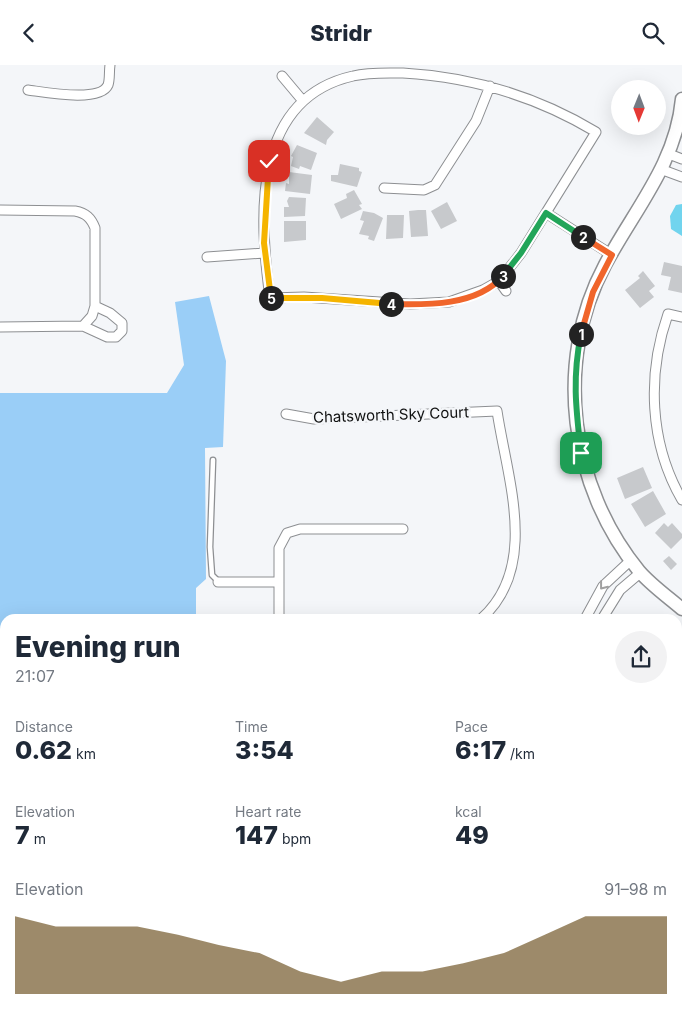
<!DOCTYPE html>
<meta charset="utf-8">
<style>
:root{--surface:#fff;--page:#f2f2f3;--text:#1f2937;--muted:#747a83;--accent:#745a2c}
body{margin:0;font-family:Inter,sans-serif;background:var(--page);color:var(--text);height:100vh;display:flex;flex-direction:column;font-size:19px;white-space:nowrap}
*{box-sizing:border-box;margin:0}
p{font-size:16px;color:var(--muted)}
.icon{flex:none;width:28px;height:28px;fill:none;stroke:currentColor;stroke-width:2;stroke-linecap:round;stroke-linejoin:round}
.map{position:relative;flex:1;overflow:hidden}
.details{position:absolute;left:0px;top:549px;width:682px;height:406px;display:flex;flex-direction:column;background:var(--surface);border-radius:15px 15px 0 0;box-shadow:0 5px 20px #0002}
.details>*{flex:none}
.needle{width:32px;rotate:181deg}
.buttons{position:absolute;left:611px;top:15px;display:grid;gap:10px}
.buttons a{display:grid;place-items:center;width:55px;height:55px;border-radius:50%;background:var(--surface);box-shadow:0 5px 20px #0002;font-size:25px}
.pin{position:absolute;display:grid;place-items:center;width:42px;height:42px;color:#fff;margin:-21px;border-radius:10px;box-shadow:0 2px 8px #0006}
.km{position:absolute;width:25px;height:25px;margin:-12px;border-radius:50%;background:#222;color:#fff;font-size:14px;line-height:25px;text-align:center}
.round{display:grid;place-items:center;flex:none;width:52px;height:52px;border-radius:26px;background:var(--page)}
.headline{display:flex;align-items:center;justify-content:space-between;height:85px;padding:0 15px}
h1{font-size:28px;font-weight:800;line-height:38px}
.stats{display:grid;grid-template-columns:repeat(3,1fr);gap:8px;height:85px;padding:5px 15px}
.stats div{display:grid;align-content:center}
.stats b{font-size:25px;font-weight:800}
.stats small{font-size:14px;font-weight:400}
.stats p{font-size:14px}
.chart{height:140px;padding:10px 15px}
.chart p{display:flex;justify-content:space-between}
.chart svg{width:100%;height:90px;margin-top:5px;fill:var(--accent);opacity:.7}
header{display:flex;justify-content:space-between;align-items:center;height:65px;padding:0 15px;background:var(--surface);font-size:22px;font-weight:800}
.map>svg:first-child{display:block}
</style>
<header><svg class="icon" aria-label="back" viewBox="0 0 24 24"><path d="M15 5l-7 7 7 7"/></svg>Stridr<svg class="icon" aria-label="search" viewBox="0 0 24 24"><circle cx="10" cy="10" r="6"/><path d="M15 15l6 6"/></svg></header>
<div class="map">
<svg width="682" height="954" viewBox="0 0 682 954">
<rect width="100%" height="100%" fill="#f4f6f9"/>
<path fill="#9acef7" d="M209 231 226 296 223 382 205 383 206 514 196 523V554H5V707H0V328H167L184 300 175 237Z
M0 946H5V950H214V954H0Z"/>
<path fill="#71d4ee" d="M682 139V171L671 164 670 151 676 140Z"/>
<path fill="#c7c9cc" d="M317 52 334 67 327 75 326 80 304 68Z
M297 80 317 88 311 105 300 101 299 104 291 101 293 92 291 91Z
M340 99 359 103V106L362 107 357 122 331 116V110H338Z
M289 107 312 110 310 129 285 126 286 118 289 119Z
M354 125 362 139 359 140 362 144 341 154 334 139 347 133 346 129Z
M289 132 306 133 305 151 284 152V142H289L287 136Z
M447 137 457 156 441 164 431 146Z
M418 145H426L428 171 411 172 409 146Z
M363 146 374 148 383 153 374 176 368 174 369 171 359 169 364 156 360 155Z
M387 150H404L403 173 386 174Z
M284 156H306V175L284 177Z
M664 197 682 201V228L668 225 671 212 661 210Z
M643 206 655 221 649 226 654 232 640 243 625 225 640 213 638 211Z
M643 402 652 423 625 434 617 413Z
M653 426 666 449 645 462 631 439Z
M664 458 668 462 672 458 682 469V473L671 484 655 468Z
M669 491 677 499 671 505 663 496Z
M678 709 682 710V734L678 733Z
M678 948H682V954H670V950H678Z
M624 950H631V952L638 951 639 954H625Z"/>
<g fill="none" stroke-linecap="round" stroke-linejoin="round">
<g stroke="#8d8f92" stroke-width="7">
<path id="lane" d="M213 395 210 482 212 510 218 516
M0 817H5
M0 926H5"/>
</g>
<g stroke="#8d8f92" stroke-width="11">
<path id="street" d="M403 8C473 12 536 31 596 67L521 188 499 216 483 225 449 237 410 239 304 232 270 233C259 153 251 34 353 11 369 7 386 8 403 8Z
M282 11 303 36
M28 25C44 27 100 38 108 20 110 15 109 6 110 0
M669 89 682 94
M663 105 682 112
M384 123 424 125 435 120 476 56 490 21
M0 145 75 146C86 148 91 153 95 163V241L92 251 83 261 0 262
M546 148 612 190
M207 192 264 188
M499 216 506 226
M682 252 668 249C647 309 649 378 682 435
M83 261 107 272H116L122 266V258L110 248 95 241
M286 349 314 354 497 346C507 413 540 502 481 554
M218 517H279
M279 554V483L287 468 300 464H403
M585 554 603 521 631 495
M602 554 620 525 640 508
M678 598 682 599
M678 875H682
M534 954V950"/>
</g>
<g stroke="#8d8f92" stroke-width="15">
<path id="secondary" d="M682 34C676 99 634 145 605 200 553 297 570 422 639 506 651 520 668 532 682 544"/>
</g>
<use href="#lane" stroke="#fff" stroke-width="4.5"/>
<use href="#street" stroke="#fff" stroke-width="9"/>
<use href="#secondary" stroke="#fff" stroke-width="12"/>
</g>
<defs><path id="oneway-chevron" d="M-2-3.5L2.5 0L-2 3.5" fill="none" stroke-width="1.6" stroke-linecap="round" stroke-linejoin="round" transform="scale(1.25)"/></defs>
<use stroke="#a0a0a0" href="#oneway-chevron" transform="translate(603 521) rotate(128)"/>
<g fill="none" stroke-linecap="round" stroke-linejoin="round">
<g stroke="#fff" stroke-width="10">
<path id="split-1" d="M581 269C572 313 576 344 581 388"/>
</g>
<g stroke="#fff" stroke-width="10">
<path id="split-2" d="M581 269 593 227 612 190 583 172"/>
</g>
<g stroke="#fff" stroke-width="10">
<path id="split-3" d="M503 211 521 188 546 148 583 172"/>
</g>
<g stroke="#fff" stroke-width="10">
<path id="split-4" d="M391 239C427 240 477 241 503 211"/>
</g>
<g stroke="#fff" stroke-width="10">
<path id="split-5" d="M271 233H322L391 239"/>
</g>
<g stroke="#fff" stroke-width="10">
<path id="split-6" d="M269 96 264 178 271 233"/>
</g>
<use href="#split-1" stroke="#22a559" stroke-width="6"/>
<use href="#split-2" stroke="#f0652b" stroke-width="6"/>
<use href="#split-3" stroke="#22a559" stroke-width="6"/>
<use href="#split-4" stroke="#f0652b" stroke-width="6"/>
<use href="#split-5" stroke="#f5b400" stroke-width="6"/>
<use href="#split-6" stroke="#f5b400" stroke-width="6"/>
</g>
<g text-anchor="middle" stroke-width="5" stroke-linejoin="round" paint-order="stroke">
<g font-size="15" fill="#111212" stroke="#f4f6f9">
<text transform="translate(391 350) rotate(-2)" y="5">Chatsworth Sky Court</text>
</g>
</g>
</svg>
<div class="buttons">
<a><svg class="needle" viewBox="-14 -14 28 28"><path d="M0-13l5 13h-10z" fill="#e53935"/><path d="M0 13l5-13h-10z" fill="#747a83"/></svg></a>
</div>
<div class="pin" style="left:581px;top:388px;background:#1e9e55"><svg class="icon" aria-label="arrive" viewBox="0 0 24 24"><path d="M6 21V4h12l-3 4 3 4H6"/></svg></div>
<div class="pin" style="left:269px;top:96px;background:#d93025"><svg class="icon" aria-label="check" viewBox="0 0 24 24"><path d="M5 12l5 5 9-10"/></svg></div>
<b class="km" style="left:581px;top:269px">1</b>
<b class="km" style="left:583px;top:172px">2</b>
<b class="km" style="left:503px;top:211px">3</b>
<b class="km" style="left:391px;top:239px">4</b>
<b class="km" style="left:271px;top:233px">5</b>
<section class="details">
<div class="headline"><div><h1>Evening run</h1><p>21:07</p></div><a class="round"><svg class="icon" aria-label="share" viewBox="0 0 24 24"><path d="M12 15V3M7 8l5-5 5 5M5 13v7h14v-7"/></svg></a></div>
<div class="stats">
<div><p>Distance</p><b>0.62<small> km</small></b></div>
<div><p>Time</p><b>3:54</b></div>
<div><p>Pace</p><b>6:17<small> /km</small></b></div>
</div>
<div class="stats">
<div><p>Elevation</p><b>7<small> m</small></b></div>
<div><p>Heart rate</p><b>147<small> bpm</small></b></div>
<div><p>kcal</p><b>49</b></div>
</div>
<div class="chart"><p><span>Elevation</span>91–98 m</p>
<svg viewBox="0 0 160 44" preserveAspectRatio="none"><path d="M0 44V6L10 11L20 11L30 11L40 15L50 20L60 24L70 33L80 38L90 33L100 33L110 29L120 24L130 15L140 6L150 6L160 6V44z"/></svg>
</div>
</section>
</div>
